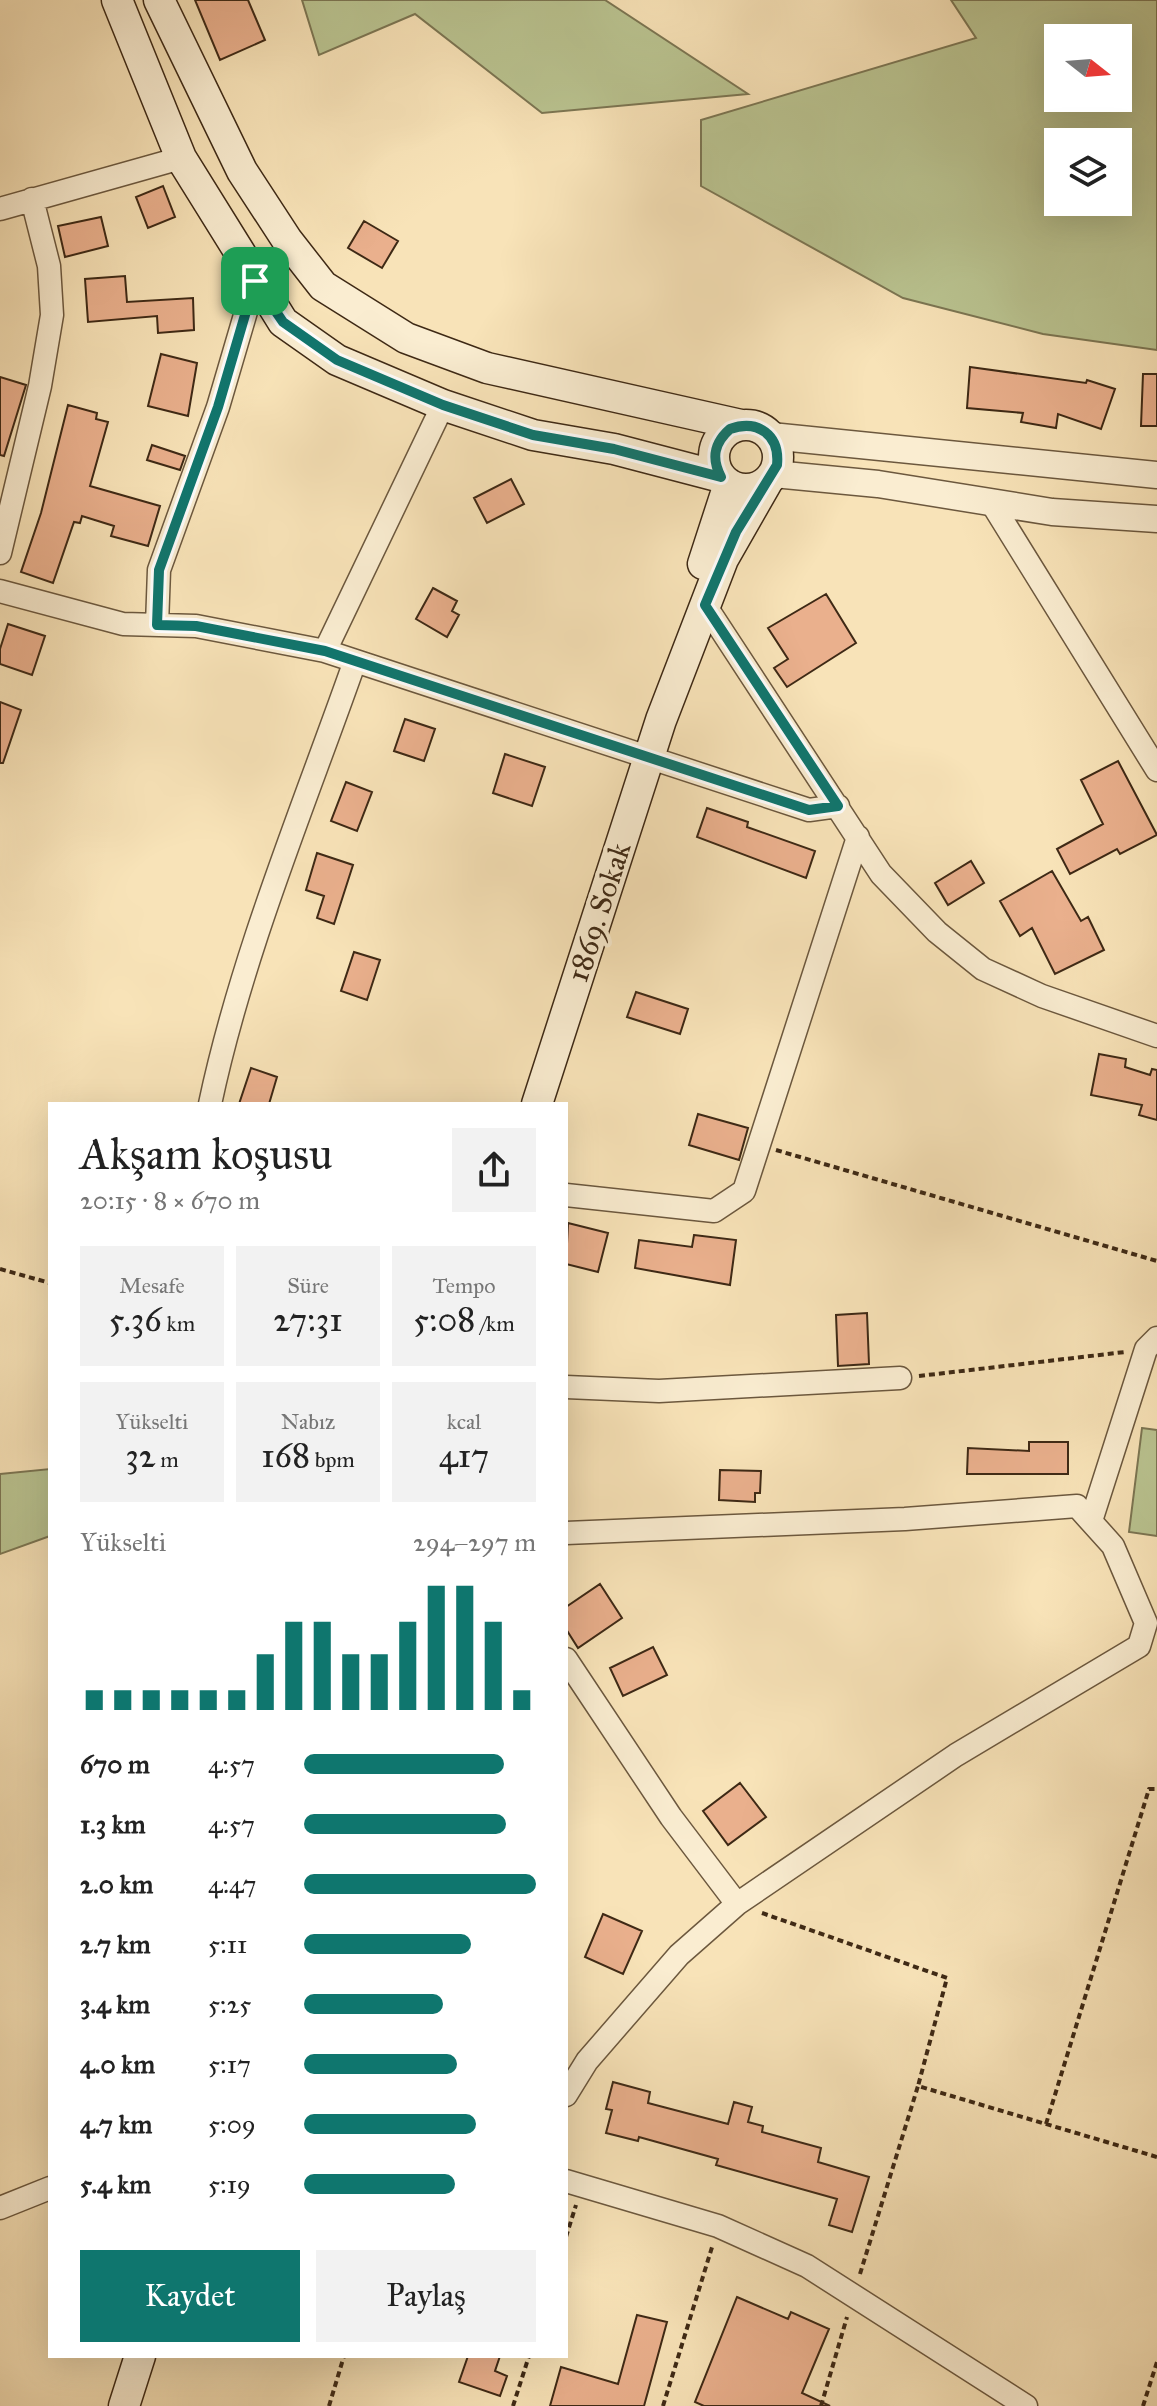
<!DOCTYPE html>
<html lang="tr">
<meta charset="utf-8">
<style>
:root{--surface:#fff;--page:#f2f2f2;--text:#222;--muted:#767676;--accent:#0f766e}
body{margin:0;font-family:"IM FELL Great Primer",serif;background:var(--page);color:var(--text);height:100vh;display:flex;flex-direction:column;font-size:30px;white-space:nowrap}
*{box-sizing:border-box;margin:0}
p{font-size:26px;color:var(--muted)}
.icon{flex:none;width:44px;height:44px;fill:none;stroke:currentColor;stroke-width:2;stroke-linecap:round;stroke-linejoin:round}
.map{position:relative;flex:1;overflow:hidden}
.drawer{position:absolute;left:48px;top:1102px;width:520px;height:1256px;display:flex;flex-direction:column;background:var(--surface);border-radius:0px;box-shadow:0 8px 32px #0002}
.drawer>*{flex:none}
.needle{width:52px;rotate:107deg}
.fabs{position:absolute;left:1044px;top:24px;display:grid;gap:16px}
.fabs a{display:grid;place-items:center;width:88px;height:88px;border-radius:0px;background:var(--surface);box-shadow:0 8px 32px #0002;font-size:40px}
.pin{position:absolute;display:grid;place-items:center;width:68px;height:68px;color:#fff;margin:-34px;border-radius:16px;box-shadow:0 4px 12px #0006}
.round{display:grid;place-items:center;flex:none;width:84px;height:84px;border-radius:0px;background:var(--page)}
.overview{display:flex;align-items:center;justify-content:space-between;height:136px;padding:0 32px}
h1{font-size:44px;font-weight:600;line-height:60px}
.metrics{display:grid;grid-template-columns:repeat(3,1fr);gap:12px;height:136px;padding:8px 32px}
.metrics div{display:grid;align-content:center;border-radius:0px;background:var(--page);text-align:center}
.metrics b{font-size:34px;font-weight:600}
.metrics small{font-size:22px;font-weight:400}
.metrics p{font-size:22px}
.chart{height:224px;padding:16px 32px}
.chart p{display:flex;justify-content:space-between}
.chart svg{width:100%;height:144px;margin-top:8px;stroke:var(--accent);stroke-width:6}
.primary-button{display:flex;gap:16px;margin-top:auto;padding:16px 32px}
.primary-button a{flex:1;height:92px;border-radius:0px;background:var(--accent);color:#fff;font-size:32px;font-weight:600;line-height:92px;text-align:center}
.primary-button a+a{background:var(--page);color:var(--text)}
ul{padding:0 32px;list-style:none;font-size:26px}
li{display:grid;grid-template-columns:128px 96px 1fr;align-items:center;height:60px}
li i{height:20px;border-radius:10px;background:var(--accent)}
.map>svg:first-child{display:block}
</style>
<div class="map">
<svg width="1157" height="2406" viewBox="0 0 1157 2406">
<rect width="100%" height="100%" fill="#f8e3b8"/>
<filter id="stains"><feTurbulence type="fractalNoise" baseFrequency=".0025" numOctaves="4"/><feColorMatrix values="0 0 0 0 .2 0 0 0 0 .09 0 0 0 0 .02 0 0 0 .5 -.17"/></filter>
<radialGradient id="worn" r=".72"><stop offset=".6" stop-color="#630" stop-opacity="0"/><stop offset="1" stop-color="#630" stop-opacity=".3"/></radialGradient>
<path fill="#bac491" stroke="#7c7653" stroke-width="2" fill-rule="evenodd" d="M302 0H605L748 94 542 113 415 14 319 55Z
M951 0H1157V350L1043 334 903 298 701 186V120L976 38ZM1118 38V98H1058V38ZM1118 142V202H1058V142Z
M1142 1428 1157 1430V1536L1129 1532Z
M50 1469V1536L0 1554V1474Z"/>
<path fill="#eab08d" stroke="#3e2915" stroke-width="2" d="M195 0H248L265 40 220 60Z
M163 186 175 217 148 228 136 197Z
M101 217 108 246 65 257 58 226Z
M364 221 398 241 382 268 348 248Z
M125 276 127 302 193 298 194 330 158 333 157 316 88 322 85 279Z
M161 354 197 363 188 416 148 406Z
M970 367 1086 383 1087 380 1115 389 1101 429 1058 414 1056 428 1021 422 1023 413 967 408Z
M1143 374H1157V426H1141Z
M0 377 26 385 4 456 0 455Z
M68 405 97 413 96 419 108 422 90 486 160 506 148 546 111 536 114 526 82 516 80 523 74 522 53 583 21 572 41 513Z
M152 445 185 456 180 470 147 460Z
M511 479 524 504 487 523 474 498Z
M433 588 457 601 452 611 459 615 447 637 416 619Z
M826 594 856 643 787 687 774 668 788 659 768 628Z
M8 624 45 636 32 675 0 664V649Z
M0 702 21 710 3 763H0Z
M405 719 435 729 424 761 394 751Z
M505 754 545 767 532 806 493 793Z
M1118 761 1157 835 1120 854 1117 849 1070 874 1057 849 1103 824 1081 780Z
M346 782 372 792 357 831 331 821Z
M707 808 748 822 747 827 815 851 806 878 697 837Z
M317 853 353 865 334 924 317 918 324 896 306 890Z
M971 861 984 883 948 905 935 883Z
M1052 871 1081 921 1088 917 1104 950 1055 974 1032 928 1020 936 1000 901Z
M354 952 380 960 367 1000 341 991Z
M636 992 688 1009 680 1034 627 1017Z
M1099 1054 1126 1059 1125 1067 1150 1075 1152 1069 1157 1070V1120L1139 1115 1142 1105 1091 1095Z
M251 1068 277 1077 269 1104H239Z
M698 1114 748 1128 739 1160 689 1145Z
M568 1223 608 1233 598 1272 566 1264Z
M694 1235 736 1240 730 1285 635 1268 639 1240 692 1247Z
M867 1313 869 1364 838 1366 836 1315Z
M1029 1442H1068V1474H967L968 1448 1029 1451Z
M720 1470 761 1471 760 1493H755V1502L719 1500Z
M600 1584 622 1618 578 1648 566 1629V1607Z
M653 1647 667 1675 623 1696 610 1668Z
M740 1783 766 1817 728 1845 703 1811Z
M603 1914 642 1931 623 1974 585 1957Z
M613 2082 650 2092 648 2103 728 2124 734 2102 752 2107 748 2122 763 2126 762 2132 821 2148 818 2162 869 2177 852 2232 829 2225 837 2199 716 2165 718 2159 639 2137 638 2141 606 2133 612 2110 606 2109Z
M737 2297 788 2319 791 2312 829 2329 802 2393 830 2406H704L695 2402Z
M637 2315 667 2322 644 2406H550L561 2367 618 2384Z
M468 2356H500L495 2371 507 2376 500 2396 459 2382Z"/>
<g fill="none" stroke-linecap="round" stroke-linejoin="round">
<g stroke="#6c583e" stroke-width="25">
<path id="minor" d="M0 209 181 158
M991 502 1157 770
M0 553 40 386 52 315 49 266 32 199
M0 591 123 624 196 626 325 651 809 810 838 806
M705 605 881 874 937 932 983 969 1042 996 1157 1036
M157 625 159 570 218 407 255 281
M325 651 443 405
M210 1104C242 953 304 806 355 661
M566 1195 714 1211 744 1191 858 837
M566 1387 659 1391 900 1378
M1091 1521 1146 1349 1157 1338
M566 1533 905 1519 1077 1506 1113 1546 1146 1623 1139 1646 956 1755 737 1904 679 1955 587 2061 566 2095
M566 1659 671 1817 737 1904
M566 2181 718 2226 807 2266 1026 2406
M0 2208 50 2188"/>
</g>
<g stroke="#6c583e" stroke-width="29">
<path id="tertiary" d="M771 436 1157 475
M774 474 878 484 1052 512 1157 519"/>
</g>
<g stroke="#3e2915" stroke-width="33">
<path id="secondary" d="M117 0 181 158 283 322 337 360 443 405 533 435 614 449 721 477
M159 0 242 171 287 240 323 286 406 338 487 368 741 425
M714 457a32 32 0 1 1 64 0a32 32 0 1 1-64 0Z
M703 564 729 484
M537 1104 661 720 723 559 767 482
M124 2406 140 2356"/>
</g>
<path stroke="#3e2915" stroke-width="4" stroke-dasharray="6 4" stroke-linecap="butt" d="M776 1150 1157 1261
M0 1269 50 1283
M919 1376 1125 1352
M762 1913 947 1978 918 2086
M1046 2124 1149 1789H1157
M566 2237 576 2205
M860 2274 918 2086 1157 2157
M329 2406 344 2356
M513 2406 529 2356
M663 2406 713 2244
M821 2406 847 2317
M1143 2406 1157 2362"/>
<use href="#minor" stroke="#faedd1" stroke-width="22"/>
<use href="#tertiary" stroke="#faedd1" stroke-width="26"/>
<use href="#secondary" stroke="#faedd1" stroke-width="30"/>
</g>
<g fill="none" stroke-linecap="round" stroke-linejoin="round">
<g stroke="#fff" stroke-width="16">
<path id="route" d="M255 281 283 322 337 360 443 405 533 435 614 449 721 477C711 458 714 443 730 429 758 419 780 435 777 465L736 532 705 605 838 806 809 810 325 651 196 626 157 625 159 570 218 407Z"/>
</g>
<use href="#route" stroke="#0f766e" stroke-width="10"/>
</g>
<g text-anchor="middle" stroke-width="8" stroke-linejoin="round" paint-order="stroke">
<g font-size="30" fill="#3e2915" stroke="#faedd1">
<text transform="translate(599 912) rotate(-72)" y="10">1869. Sokak</text>
</g>
</g>
<rect width="100%" height="100%" filter="url(#stains)"/>
<rect width="100%" height="100%" fill="url(#worn)"/>
</svg>
<div class="fabs">
<a><svg class="needle" viewBox="-14 -14 28 28"><path d="M0-13l5 13h-10z" fill="#e53935"/><path d="M0 13l5-13h-10z" fill="#767676"/></svg></a>
<a><svg class="icon" aria-label="layers" viewBox="0 0 24 24"><path d="M12 4l9 5-9 5-9-5zM3 14l9 5 9-5"/></svg></a>
</div>
<div class="pin" style="left:255px;top:281px;background:#1e9e55"><svg class="icon" aria-label="arrive" viewBox="0 0 24 24"><path d="M6 21V4h12l-3 4 3 4H6"/></svg></div>
<section class="drawer">
<div class="overview"><div><h1>Akşam koşusu</h1><p>20:15 · 8 × 670 m</p></div><a class="round"><svg class="icon" aria-label="share" viewBox="0 0 24 24"><path d="M12 15V3M7 8l5-5 5 5M5 13v7h14v-7"/></svg></a></div>
<div class="metrics">
<div><p>Mesafe</p><b>5.36<small> km</small></b></div>
<div><p>Süre</p><b>27:31</b></div>
<div><p>Tempo</p><b>5:08<small> /km</small></b></div>
</div>
<div class="metrics">
<div><p>Yükselti</p><b>32<small> m</small></b></div>
<div><p>Nabız</p><b>168<small> bpm</small></b></div>
<div><p>kcal</p><b>417</b></div>
</div>
<div class="chart"><p><span>Yükselti</span>294–297 m</p>
<svg viewBox="0 0 160 44" preserveAspectRatio="none"><path d="M5 44V38M15 44V38M25 44V38M35 44V38M45 44V38M55 44V38M65 44V27M75 44V17M85 44V17M95 44V27M105 44V27M115 44V17M125 44V6M135 44V6M145 44V17M155 44V38"/></svg>
</div>
<ul>
<li><b>670 m</b>4:57<i style="width:86%"></i></li>
<li><b>1.3 km</b>4:57<i style="width:87%"></i></li>
<li><b>2.0 km</b>4:47<i style="width:100%"></i></li>
<li><b>2.7 km</b>5:11<i style="width:72%"></i></li>
<li><b>3.4 km</b>5:25<i style="width:60%"></i></li>
<li><b>4.0 km</b>5:17<i style="width:66%"></i></li>
<li><b>4.7 km</b>5:09<i style="width:74%"></i></li>
<li><b>5.4 km</b>5:19<i style="width:65%"></i></li>
</ul>
<div class="primary-button"><a>Kaydet</a><a>Paylaş</a></div>
</section>
</div>
